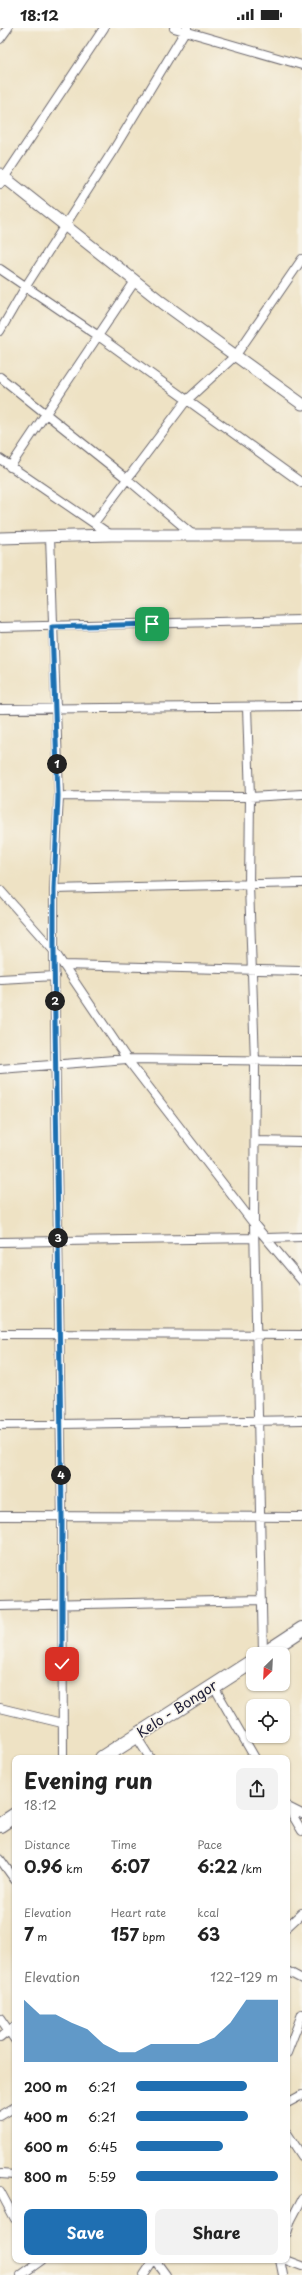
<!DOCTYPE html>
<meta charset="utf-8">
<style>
:root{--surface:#fff;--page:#f2f2f2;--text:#222;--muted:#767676;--accent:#1f6fb2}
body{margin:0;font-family:"Playpen Sans",sans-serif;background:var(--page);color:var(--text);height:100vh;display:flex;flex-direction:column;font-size:15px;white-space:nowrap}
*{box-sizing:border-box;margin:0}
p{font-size:13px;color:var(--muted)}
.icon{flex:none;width:22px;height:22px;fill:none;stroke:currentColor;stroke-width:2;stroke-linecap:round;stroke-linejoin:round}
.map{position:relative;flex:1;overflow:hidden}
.panel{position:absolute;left:12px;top:1727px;width:278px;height:508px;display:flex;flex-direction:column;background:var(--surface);border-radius:8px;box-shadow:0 1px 3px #0004}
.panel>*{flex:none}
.needle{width:26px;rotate:204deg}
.fabs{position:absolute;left:246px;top:1619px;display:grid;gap:8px}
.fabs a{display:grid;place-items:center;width:44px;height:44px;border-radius:8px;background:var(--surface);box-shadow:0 1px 3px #0004;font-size:20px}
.pin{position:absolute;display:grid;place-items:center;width:34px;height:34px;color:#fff;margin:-17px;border-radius:8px;box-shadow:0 2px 6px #0006}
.km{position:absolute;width:20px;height:20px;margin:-10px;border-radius:50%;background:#222;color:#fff;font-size:11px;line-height:20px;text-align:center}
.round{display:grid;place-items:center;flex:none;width:42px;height:42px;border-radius:8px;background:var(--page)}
.overview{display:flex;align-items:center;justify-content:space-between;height:68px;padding:0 12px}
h1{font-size:22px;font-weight:700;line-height:30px}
.metrics{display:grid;grid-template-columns:repeat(3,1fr);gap:6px;height:68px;padding:4px 12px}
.metrics div{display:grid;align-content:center}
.metrics b{font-size:17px;font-weight:700}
.metrics small{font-size:11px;font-weight:400}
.metrics p{font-size:11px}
.chart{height:112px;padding:8px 12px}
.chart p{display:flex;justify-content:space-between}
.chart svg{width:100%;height:72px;margin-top:4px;fill:var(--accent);opacity:.7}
.button{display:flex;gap:8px;margin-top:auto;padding:8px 12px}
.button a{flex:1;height:46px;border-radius:8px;background:var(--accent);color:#fff;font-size:16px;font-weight:700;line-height:46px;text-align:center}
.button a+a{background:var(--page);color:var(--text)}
ul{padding:0 12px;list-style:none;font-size:13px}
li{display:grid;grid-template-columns:64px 48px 1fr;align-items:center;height:30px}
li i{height:10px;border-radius:5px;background:var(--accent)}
.status{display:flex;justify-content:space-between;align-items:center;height:28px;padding:0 20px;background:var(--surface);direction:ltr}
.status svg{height:11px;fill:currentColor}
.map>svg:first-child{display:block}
</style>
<div class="status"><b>18:12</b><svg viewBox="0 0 49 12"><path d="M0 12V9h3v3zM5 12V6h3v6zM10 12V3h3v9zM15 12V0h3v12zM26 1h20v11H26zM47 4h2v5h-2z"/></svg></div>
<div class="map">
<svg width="302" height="2247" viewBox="0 0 302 2247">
<rect width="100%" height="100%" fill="#f7f3e8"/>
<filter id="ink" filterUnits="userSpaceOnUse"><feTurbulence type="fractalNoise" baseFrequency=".025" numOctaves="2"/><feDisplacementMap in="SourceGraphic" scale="8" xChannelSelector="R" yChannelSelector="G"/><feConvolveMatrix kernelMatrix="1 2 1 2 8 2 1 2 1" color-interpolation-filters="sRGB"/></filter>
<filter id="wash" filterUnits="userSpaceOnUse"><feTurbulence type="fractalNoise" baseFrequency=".012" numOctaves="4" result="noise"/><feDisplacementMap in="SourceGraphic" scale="16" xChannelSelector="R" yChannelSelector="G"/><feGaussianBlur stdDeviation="0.9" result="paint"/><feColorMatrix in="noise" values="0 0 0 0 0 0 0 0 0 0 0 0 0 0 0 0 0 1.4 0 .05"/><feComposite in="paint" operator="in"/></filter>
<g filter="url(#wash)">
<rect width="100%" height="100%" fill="#eee2c4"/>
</g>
<g filter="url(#ink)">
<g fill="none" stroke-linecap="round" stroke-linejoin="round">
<g stroke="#69656b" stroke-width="10">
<path id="street" d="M174 0 302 37
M0 11 8 0
M0 156 104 0
M0 241 97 307 302 455
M0 303 26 258 114 121 187 0
M0 349 126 450 192 506
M0 431 111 507
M10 439 135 253
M94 495 186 373 236 327 302 231
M50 508 59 768 54 861V923L62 1489 63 1730
M0 599 302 592
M247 679 250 769 249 857 255 1034 254 1196 263 1626
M0 681 302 678
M59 768 250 769 302 766
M54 861 302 855
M0 862 54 923 127 1031 254 1196 302 1253
M64 937 302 943
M0 951 55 948
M0 1041 127 1031 302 1033
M255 1113 302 1114
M266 1210 302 1209
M0 1214 254 1210
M0 1306 302 1307
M0 1397 302 1392
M0 1488 302 1489
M0 1578 261 1572
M213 1657 255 1730
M0 1680 62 1695
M136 1708 150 1730
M287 1778 302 1803
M288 1779 302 1786
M0 1831 15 1852
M287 1899 302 1885
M287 1943 302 1951
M0 1990 15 2012
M0 2010 15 1998
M287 2025 302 1986
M287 2075 302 2067
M0 2088 15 2079
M287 2105 302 2128
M0 2146 15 2147
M0 2163 15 2191
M287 2205 291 2192 302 2171
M155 2232 166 2247
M280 2232 283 2247
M286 2232 302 2238
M21 2247 42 2232
M144 2247 154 2232"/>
</g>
<g stroke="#69656b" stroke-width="13">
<path id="secondary" d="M0 146 163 275 302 376
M0 510 111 507H302"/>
</g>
<g stroke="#69656b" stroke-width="16">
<path id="highway" d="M264 1626 302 1601
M102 1730 253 1633
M0 1797 15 1787"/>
</g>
<use href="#street" stroke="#fff" stroke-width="8"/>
<use href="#secondary" stroke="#fff" stroke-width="11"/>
<use href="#highway" stroke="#fff" stroke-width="14"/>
</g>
</g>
<g fill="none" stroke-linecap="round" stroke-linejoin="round" filter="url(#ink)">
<g stroke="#fff" stroke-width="8">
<path id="route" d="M62 1636V1489L54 923V861L58 768 52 599 152 596"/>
</g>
<use href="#route" stroke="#1f6fb2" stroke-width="5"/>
</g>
<g text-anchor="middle" stroke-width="3" stroke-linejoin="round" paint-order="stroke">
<g font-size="14" fill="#22223b" stroke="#f7f3e8">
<text transform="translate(177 1681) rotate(-33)" y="5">Kelo - Bongor</text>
</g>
</g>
</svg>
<div class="fabs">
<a><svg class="needle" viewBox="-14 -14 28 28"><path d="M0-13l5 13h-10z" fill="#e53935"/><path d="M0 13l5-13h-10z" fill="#767676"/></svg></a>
<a><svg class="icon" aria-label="locate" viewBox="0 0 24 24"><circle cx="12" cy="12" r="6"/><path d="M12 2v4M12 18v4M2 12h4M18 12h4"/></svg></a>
</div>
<div class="pin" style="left:152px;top:596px;background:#1e9e55"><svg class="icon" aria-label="arrive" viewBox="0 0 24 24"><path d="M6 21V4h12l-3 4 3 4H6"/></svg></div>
<div class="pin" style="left:62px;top:1636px;background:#d93025"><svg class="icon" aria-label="check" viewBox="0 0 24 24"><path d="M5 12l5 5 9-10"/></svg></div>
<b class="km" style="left:57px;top:736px">1</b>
<b class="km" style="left:55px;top:973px">2</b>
<b class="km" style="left:58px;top:1210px">3</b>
<b class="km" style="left:61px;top:1447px">4</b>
<section class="panel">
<div class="overview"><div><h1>Evening run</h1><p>18:12</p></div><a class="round"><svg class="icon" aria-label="share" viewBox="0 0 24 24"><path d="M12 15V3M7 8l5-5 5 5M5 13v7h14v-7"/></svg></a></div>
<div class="metrics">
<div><p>Distance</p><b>0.96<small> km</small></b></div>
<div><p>Time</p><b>6:07</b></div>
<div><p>Pace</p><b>6:22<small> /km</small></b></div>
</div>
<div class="metrics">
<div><p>Elevation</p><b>7<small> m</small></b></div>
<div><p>Heart rate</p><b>157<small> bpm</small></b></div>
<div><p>kcal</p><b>63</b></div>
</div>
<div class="chart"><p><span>Elevation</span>122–129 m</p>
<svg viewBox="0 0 160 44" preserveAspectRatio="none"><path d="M0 44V6L10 15L20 15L30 20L40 24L50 33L60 38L70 38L80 33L90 33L100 33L110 33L120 29L130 20L140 6L150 6L160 6V44z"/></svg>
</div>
<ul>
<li><b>200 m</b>6:21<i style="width:78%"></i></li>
<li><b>400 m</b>6:21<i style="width:79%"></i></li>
<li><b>600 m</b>6:45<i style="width:61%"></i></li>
<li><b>800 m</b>5:59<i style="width:100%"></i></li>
</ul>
<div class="button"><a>Save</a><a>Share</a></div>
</section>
</div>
